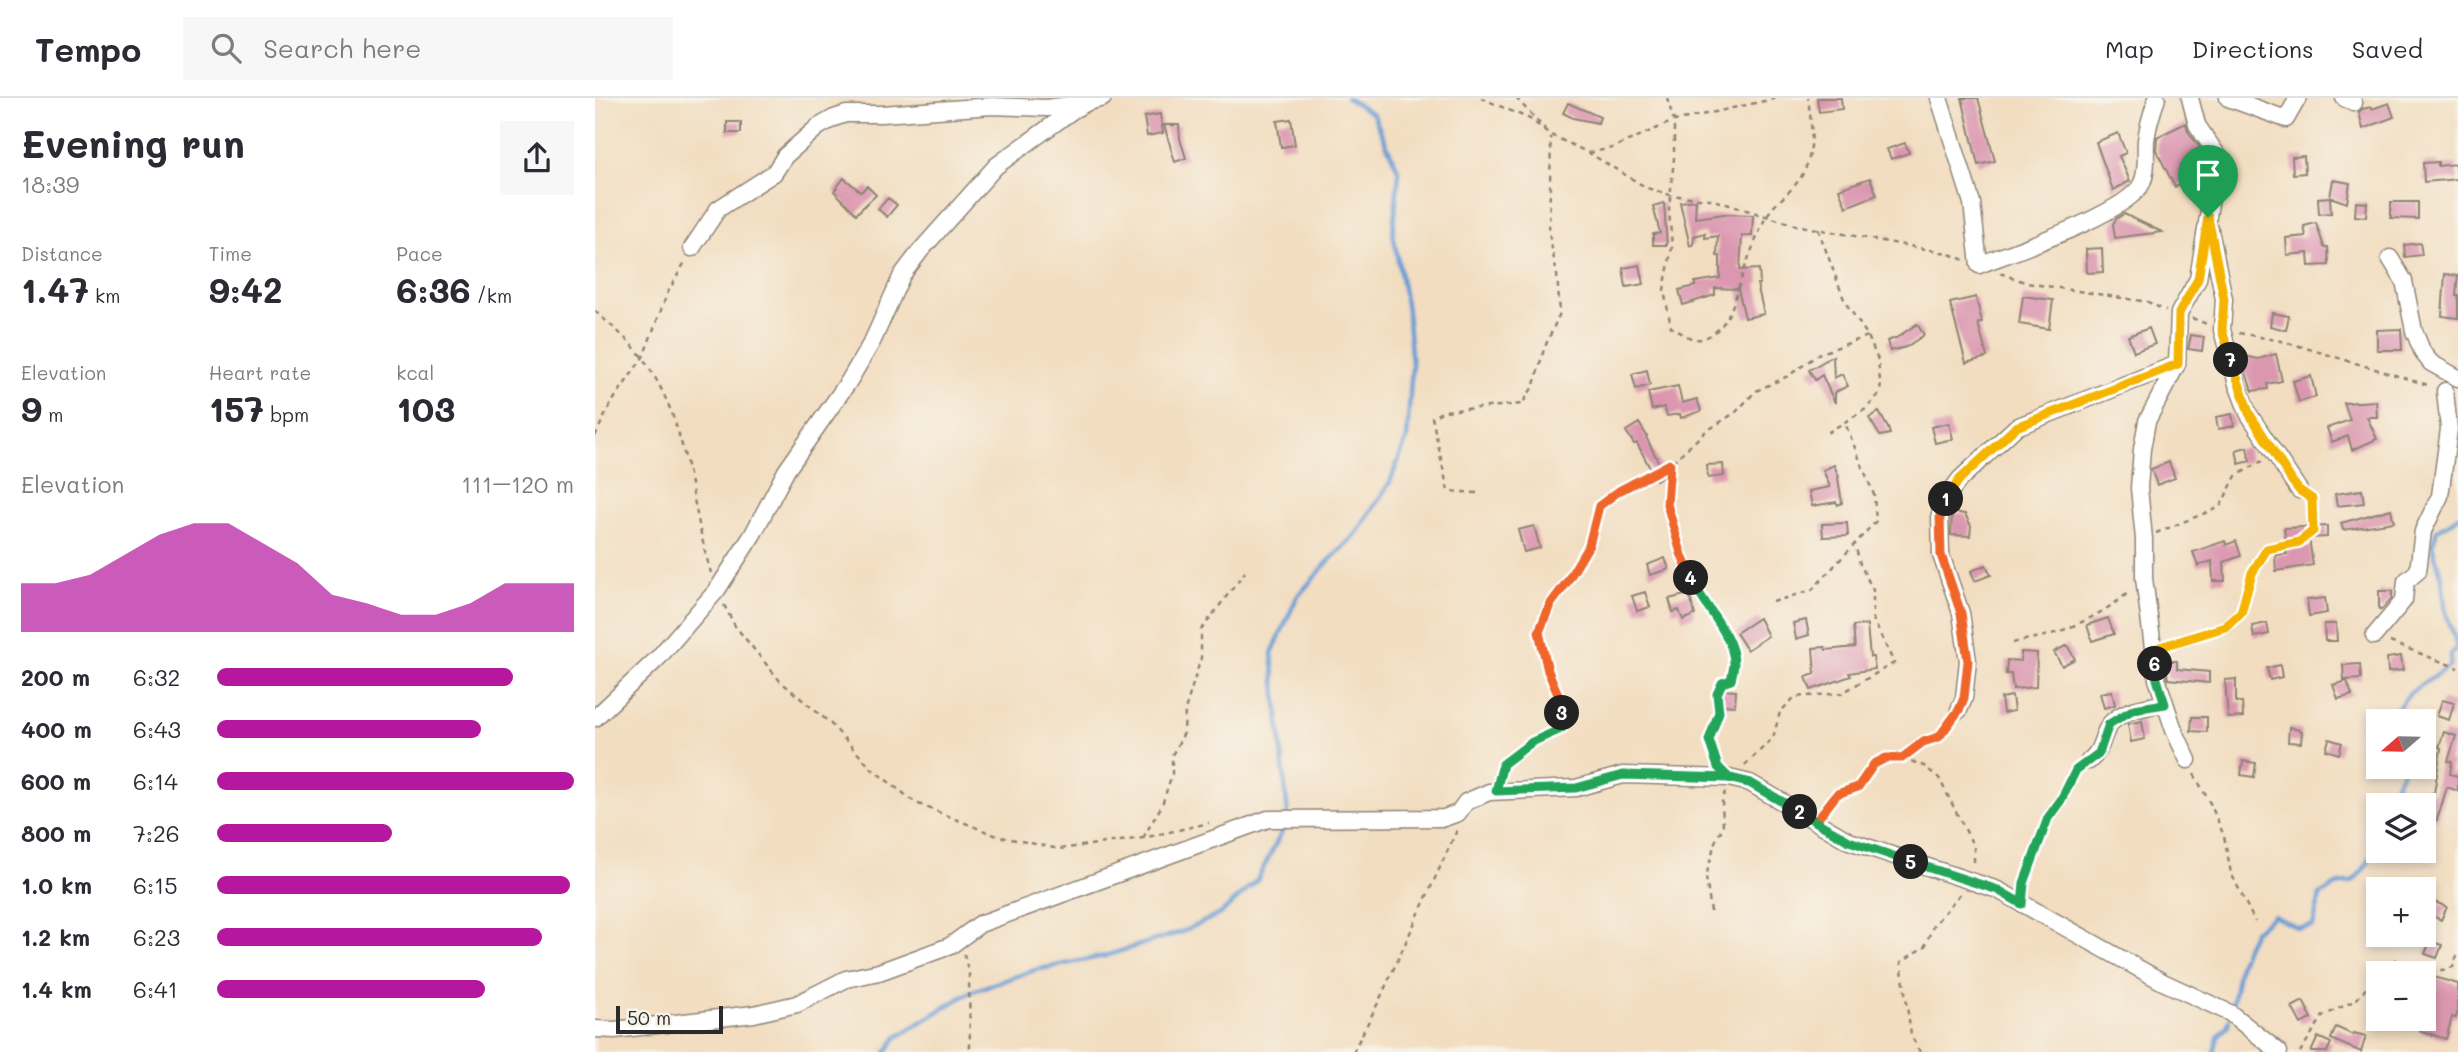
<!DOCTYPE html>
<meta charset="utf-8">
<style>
:root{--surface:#fff;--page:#f7f7f7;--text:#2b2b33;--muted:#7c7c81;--line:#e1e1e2;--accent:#b5179e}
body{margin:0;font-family:Mali,sans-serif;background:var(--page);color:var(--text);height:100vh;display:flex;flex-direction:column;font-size:26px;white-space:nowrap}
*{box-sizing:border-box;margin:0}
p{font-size:23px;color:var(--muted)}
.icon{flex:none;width:38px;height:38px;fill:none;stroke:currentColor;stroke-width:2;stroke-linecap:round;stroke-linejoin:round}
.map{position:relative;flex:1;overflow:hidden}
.side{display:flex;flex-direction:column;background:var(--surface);width:595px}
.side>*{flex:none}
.needle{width:46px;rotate:250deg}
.controls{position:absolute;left:1771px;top:611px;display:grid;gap:14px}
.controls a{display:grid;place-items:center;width:70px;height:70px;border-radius:0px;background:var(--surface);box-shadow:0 4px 10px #0003;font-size:35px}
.scale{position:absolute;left:21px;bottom:18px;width:107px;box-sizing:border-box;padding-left:7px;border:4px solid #2b2b2b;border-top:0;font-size:19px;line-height:24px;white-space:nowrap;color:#2b2b2b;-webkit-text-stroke:5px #f7f3e8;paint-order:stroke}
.pin{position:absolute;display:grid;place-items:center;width:60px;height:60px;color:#fff;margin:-72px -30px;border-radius:50% 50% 50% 0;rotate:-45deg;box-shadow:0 0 7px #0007}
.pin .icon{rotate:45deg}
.km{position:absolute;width:35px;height:35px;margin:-18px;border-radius:50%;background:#222;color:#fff;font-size:19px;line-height:35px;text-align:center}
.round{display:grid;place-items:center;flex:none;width:74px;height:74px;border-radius:0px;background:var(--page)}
.head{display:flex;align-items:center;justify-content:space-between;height:119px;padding:0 21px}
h1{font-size:38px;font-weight:700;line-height:52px}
.metrics{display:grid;grid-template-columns:repeat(3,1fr);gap:10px;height:119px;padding:7px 21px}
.metrics div{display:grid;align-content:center}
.metrics b{font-size:35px;font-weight:700}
.metrics small{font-size:19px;font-weight:400}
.metrics p{font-size:19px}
.chart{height:196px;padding:14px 21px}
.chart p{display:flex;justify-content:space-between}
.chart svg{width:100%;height:126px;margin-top:7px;fill:var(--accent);opacity:.7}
ul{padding:0 21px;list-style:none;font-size:23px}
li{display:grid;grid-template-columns:112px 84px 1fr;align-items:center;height:52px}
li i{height:18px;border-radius:9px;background:var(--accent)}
header{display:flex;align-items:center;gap:42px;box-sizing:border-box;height:98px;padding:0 35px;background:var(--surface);border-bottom:2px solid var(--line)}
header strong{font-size:33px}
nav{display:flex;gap:38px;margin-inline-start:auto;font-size:24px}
.search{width:490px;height:63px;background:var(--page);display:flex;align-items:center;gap:18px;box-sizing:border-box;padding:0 24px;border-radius:0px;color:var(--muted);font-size:26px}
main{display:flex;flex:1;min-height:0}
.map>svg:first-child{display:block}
</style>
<header>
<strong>Tempo</strong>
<div class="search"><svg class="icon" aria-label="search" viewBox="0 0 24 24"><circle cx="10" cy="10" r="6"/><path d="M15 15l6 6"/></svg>Search here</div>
<nav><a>Map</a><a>Directions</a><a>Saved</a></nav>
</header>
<main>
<section class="side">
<div class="head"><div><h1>Evening run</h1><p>18:39</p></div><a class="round"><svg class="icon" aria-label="share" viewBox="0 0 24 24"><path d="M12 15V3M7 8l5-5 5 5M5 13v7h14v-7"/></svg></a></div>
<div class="metrics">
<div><p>Distance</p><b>1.47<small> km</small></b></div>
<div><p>Time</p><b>9:42</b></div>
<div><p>Pace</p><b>6:36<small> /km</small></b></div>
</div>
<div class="metrics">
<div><p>Elevation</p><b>9<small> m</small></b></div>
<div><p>Heart rate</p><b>157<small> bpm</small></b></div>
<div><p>kcal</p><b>103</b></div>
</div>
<div class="chart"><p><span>Elevation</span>111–120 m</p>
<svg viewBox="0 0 160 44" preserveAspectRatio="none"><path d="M0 44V27L10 27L20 24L30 17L40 10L50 6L60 6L70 13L80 20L90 31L100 34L110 38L120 38L130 34L140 27L150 27L160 27V44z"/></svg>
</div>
<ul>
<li><b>200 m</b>6:32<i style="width:83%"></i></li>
<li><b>400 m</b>6:43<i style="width:74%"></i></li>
<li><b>600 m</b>6:14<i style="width:100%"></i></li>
<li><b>800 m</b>7:26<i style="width:49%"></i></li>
<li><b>1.0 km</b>6:15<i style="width:99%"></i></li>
<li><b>1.2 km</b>6:23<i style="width:91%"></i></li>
<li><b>1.4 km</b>6:41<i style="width:75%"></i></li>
</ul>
</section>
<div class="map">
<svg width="1863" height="954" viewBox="0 0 1863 954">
<rect width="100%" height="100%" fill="#f7f3e8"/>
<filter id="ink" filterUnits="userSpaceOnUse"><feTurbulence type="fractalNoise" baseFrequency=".0143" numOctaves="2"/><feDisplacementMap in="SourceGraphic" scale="14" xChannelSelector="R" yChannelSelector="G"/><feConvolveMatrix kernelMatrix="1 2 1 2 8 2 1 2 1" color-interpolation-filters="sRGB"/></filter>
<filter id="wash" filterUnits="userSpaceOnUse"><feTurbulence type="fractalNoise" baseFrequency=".00686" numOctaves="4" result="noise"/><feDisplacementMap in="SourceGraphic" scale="28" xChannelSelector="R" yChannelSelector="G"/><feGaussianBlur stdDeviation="1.57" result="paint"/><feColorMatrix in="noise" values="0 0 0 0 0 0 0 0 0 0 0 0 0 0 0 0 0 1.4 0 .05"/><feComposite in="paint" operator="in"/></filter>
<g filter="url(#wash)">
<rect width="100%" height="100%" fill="#f2ddc0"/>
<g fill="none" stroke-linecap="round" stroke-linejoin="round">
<path stroke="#689cd4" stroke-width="4.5" d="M1797 623C1806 595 1832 584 1855 568L1856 557 1862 548 1850 511 1847 480 1837 447 1842 432 1860 422 1863 418
M1790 707 1810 668
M693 718 677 555 702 499 732 465 762 435 795 384 812 340 817 266 812 212 798 135 804 74 778 16 752 0
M1636 913 1644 868 1651 849 1659 833 1679 818 1703 830 1718 828 1725 797 1741 787 1757 784C1774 767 1784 752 1778 728L1783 718
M291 954 302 939 375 894 440 872 510 858 589 833 627 815 662 782 691 726
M1619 954 1623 939 1633 927 1634 921"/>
</g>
<g id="blocks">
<path fill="#db97b0" d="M1222 0H1246L1247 11 1224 14Z
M1367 0H1383L1400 63 1383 67Z
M973 5 1005 19 1003 25 978 20 968 15Z
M1794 5 1799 19 1768 31 1764 14 1767 11 1777 9V11Z
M565 16 568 35 552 38 549 19Z
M696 21 700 47 686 49 682 23Z
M132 24H146V35H132Z
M1591 25 1593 33 1614 63 1611 74 1580 89 1561 52 1562 39Z
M569 27H584L585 41 591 60 580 64Z
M1523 35 1531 55 1524 58 1535 83 1518 92 1501 44Z
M1310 45 1314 55 1296 61 1292 51Z
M1709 58 1710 75 1698 76 1697 59Z
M1843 64V68L1860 66 1863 81 1829 84 1828 65Z
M249 80 266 94 272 88 281 97 261 116 239 93Z
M1275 80 1282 97 1251 109 1244 91Z
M1738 82 1755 85 1752 105 1735 99Z
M1735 99 1736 115 1724 116 1723 100Z
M293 100 302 107 292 119 283 111Z
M1101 102 1100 120 1129 116 1158 117 1157 138H1147L1145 172 1164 171 1165 186H1162L1169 216 1150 220 1143 191 1120 190V197L1088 207 1084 192 1100 188V184L1125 180V158H1122L1123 138 1110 140V135L1099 138 1098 147 1095 148 1085 104Z
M1761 104 1772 105 1771 119 1760 118Z
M1796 104H1823V121L1796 120Z
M1069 105 1072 147H1058V136L1065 135 1058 108Z
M1529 116 1567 134 1520 140 1518 126 1521 121Z
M1721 125 1729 149H1733L1734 167 1714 168 1713 155 1692 157 1691 140 1711 138 1709 128Z
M1825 145 1827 157 1810 159 1809 147Z
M1507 150 1508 174 1492 175 1491 151Z
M1045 167 1049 186 1031 189 1028 170Z
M1850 176 1863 178 1861 197H1863V220L1847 218Z
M1428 198 1458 202 1454 231 1424 226Z
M1381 199 1387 224 1383 225 1392 259 1371 265 1355 205Z
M1677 215 1694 218 1691 232 1675 228Z
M1322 226 1329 237 1311 249 1295 253 1292 243 1301 240Z
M1554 230 1560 246 1539 254 1533 238Z
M1806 231 1807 252H1782V232Z
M1596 237 1609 239 1607 253 1593 251Z
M1681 256 1687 283 1672 286 1673 291 1657 293 1645 257 1663 261Z
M1238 258 1239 280 1247 276 1253 288 1240 294V305L1227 277 1220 282 1214 272Z
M1052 272 1055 287 1041 291 1037 276Z
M1716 278 1721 299 1704 304 1698 283Z
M1083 288 1087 305 1102 301 1106 313 1086 320 1085 316 1072 318 1069 309 1057 312 1053 294Z
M1781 303 1782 319H1772L1782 341 1757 352 1753 338 1737 344 1732 330 1755 322 1749 305Z
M1284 314 1293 330 1295 336 1285 338 1274 320Z
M1637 316 1639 328 1623 331 1621 319Z
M1044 325 1052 338 1051 339 1070 377 1061 382 1042 345 1039 346 1031 333Z
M1354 325 1358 341 1340 345 1336 329Z
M1652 349 1655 363 1644 366 1641 352Z
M1574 364 1580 380 1562 387 1556 371Z
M1128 366 1129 378 1113 380 1112 367Z
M1239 367 1244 379 1243 380 1247 405 1243 407 1241 404 1217 408 1214 393 1235 389 1228 372Z
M1767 392 1769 405 1742 408 1740 396Z
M1796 411 1799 424 1748 432 1746 425Z
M1357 414 1370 416 1376 428 1375 438 1356 437Z
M1252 425 1253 438 1228 439 1227 426Z
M939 428 945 450 929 454 923 432Z
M1732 428V439L1714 440 1718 467 1681 473 1680 457 1692 456 1689 430Z
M1630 443 1631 447 1641 443 1646 458 1629 464 1630 483H1618L1617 463 1603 468 1598 454Z
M1070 460 1074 471 1055 477 1052 467Z
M1391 467 1396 477 1380 483 1376 473Z
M1784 493H1797V500L1787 511H1784Z
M1050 494 1055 509 1042 513 1037 498Z
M1094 496 1100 517 1088 522 1084 512 1078 514 1074 501Z
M1730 500 1732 515 1714 518 1712 502Z
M1164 520 1173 538 1152 552 1141 535Z
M1513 520 1519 536 1497 543 1492 527Z
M1211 522 1214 537 1201 541 1198 525Z
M1672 525 1674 536 1659 539 1657 528Z
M1729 526H1741L1742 543H1730Z
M1272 527 1275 559H1278L1280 571 1254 575 1256 578 1216 592 1211 579 1220 576 1218 550 1230 549 1231 552 1260 549 1258 528Z
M1472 547 1480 561 1467 568 1459 554Z
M1426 554 1442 555 1441 589 1418 591 1416 576H1411L1412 562 1426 563Z
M1806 558 1808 572 1793 574 1792 560Z
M1570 563H1582V571L1614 574V585L1573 581Z
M1765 566 1766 581 1749 582 1748 567Z
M1685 567 1687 579 1675 582 1672 570Z
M1641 581V604H1647L1648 619 1633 620 1630 582Z
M1752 583 1757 597 1743 601 1738 587Z
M1127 592 1141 593 1140 608 1127 607Z
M1517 593 1520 607 1509 610 1505 595Z
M1417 598 1419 613 1408 615 1406 600Z
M1847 602 1859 605 1854 622 1842 618Z
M1597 619H1612V634L1596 633Z
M1547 623 1550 641 1536 644 1533 626Z
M1694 629 1707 633 1706 645 1693 644Z
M1849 634 1861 638 1853 663 1857 664 1855 676 1863 678V693L1852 689 1842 722 1836 721 1837 714 1831 712 1836 695 1839 696 1846 650 1844 649Z
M1734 641 1747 645 1744 656 1731 652Z
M1648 663 1661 665 1659 679 1646 677Z
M1840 804 1852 809 1846 822 1835 817Z
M1835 843 1847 847 1842 860 1830 856Z
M1839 879 1863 886V912L1861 920 1857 919 1851 941 1825 933 1829 921V883L1837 887Z
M1708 903 1717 920 1706 926 1697 909Z
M1741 929 1758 937 1759 935 1771 938 1766 954 1736 941Z
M1723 939 1736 945 1732 954H1716Z"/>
</g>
</g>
<g filter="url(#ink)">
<use href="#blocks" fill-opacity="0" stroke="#8e8476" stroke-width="2"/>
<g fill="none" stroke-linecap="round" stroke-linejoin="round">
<g stroke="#8e8476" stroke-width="19">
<path id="minor" d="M1344 0 1377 105 1384 167C1417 154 1534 115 1547 85 1553 72 1550 56 1551 42 1553 27 1557 14 1562 0
M1633 0 1691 21 1703 0
M1749 0 1759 5
M1615 132 1629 201 1627 232 1642 286 1653 315 1704 392
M97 150 123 111 179 75 190 58 223 29 239 20 251 16H287L397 8 451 10 483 6
M1795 160 1809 183 1819 233 1828 255 1836 265 1863 280
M1779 538 1809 502 1811 483 1823 473 1828 433 1845 398 1854 331 1850 293
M1364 612 1369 600 1373 563 1366 515 1346 457 1345 416 1352 398 1365 381 1421 329 1582 266
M0 620 63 560 122 492 158 436 191 373 254 283 278 242 307 177 326 152 401 68 478 12 493 4 508 0
M1593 662 1579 632 1562 581 1549 480V441L1544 390 1547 351 1552 323 1582 266 1584 215 1603 181 1617 93 1625 61 1602 27 1595 0
M1494 663C1508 651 1505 643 1513 629 1523 612 1553 608 1570 606
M0 931 19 932 159 916 202 906 251 881 284 874 344 852 355 848 385 826 673 721 849 720 863 715 871 704 894 694 981 690 1028 677 1134 680 1155 685 1254 743 1403 792 1568 884 1635 915 1684 954"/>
</g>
<path stroke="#8e8476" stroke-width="2.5" stroke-dasharray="5 5" stroke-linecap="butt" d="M886 0 935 21 956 37 994 55 1052 90 1075 97 1115 101 1200 127 1352 155 1369 162
M921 0 950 31
M1072 0 1079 23V60L1074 112 1077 149 1069 192 1076 229C1086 234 1098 245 1110 240 1136 228 1139 201 1147 178 1153 160 1161 141 1169 123 1177 104 1202 93 1211 69 1220 46 1216 24 1213 0
M994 55 1017 50 1079 23 1183 0
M1223 131 1250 204 1273 238 1283 262 1286 294 1271 311 1232 335
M1405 175 1432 185 1553 204 1571 213
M0 213C16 228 37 244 49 262 95 328 94 401 116 475
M1597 220 1614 227
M1644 235 1691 244 1836 288
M0 338 15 307 48 259 73 194 91 162
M1075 366C1075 379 1072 392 1072 405 1072 424 1091 469 1100 488 1115 523 1145 538 1136 582L1127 585 1122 596 1124 614 1114 642 1122 667
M882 395 853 393 837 319 849 313 927 306 939 287 949 251 965 215 962 177 954 135 956 39
M1561 435 1625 409 1641 378 1667 363
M1178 504 1217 492 1281 423 1279 397 1250 325
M129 507 140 528 185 583 235 625 277 671 321 705 402 738 464 751 548 740 614 725
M1795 544 1863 570
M1418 545C1431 541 1444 540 1457 536 1484 527 1514 512 1535 493
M1572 547 1630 529 1646 515 1657 475 1672 451 1704 444 1718 433 1717 401
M1307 660 1329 668 1344 680 1379 749V768
M1150 667 1178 640 1185 614 1200 599 1247 595 1299 565 1278 521V492L1265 466 1260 446
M1599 676 1616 707 1629 738 1636 775 1660 824
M904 680C911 653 942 642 966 631L967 606 953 573 944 534 955 507 972 484 994 447 1004 408 1024 393 1075 366 1110 334 1141 314 1161 293 1193 278 1224 256 1273 238
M1230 712 1242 697 1263 689 1279 666 1291 660H1307L1328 644 1344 639 1356 623
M548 740 567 707 577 676V657L589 635 590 612 606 560V532L650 474
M1429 788 1453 720 1467 702 1483 671
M1116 814 1111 779 1120 744 1128 729 1127 702 1130 694
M369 856 374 876 375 954
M1785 875 1798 861 1833 876 1858 869 1863 855
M758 954 783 905 862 732
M1325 954 1316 937 1306 864 1330 848 1338 828 1365 796
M1705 954 1728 918 1761 902 1783 877"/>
<use href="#minor" stroke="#fff" stroke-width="16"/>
</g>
</g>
<g fill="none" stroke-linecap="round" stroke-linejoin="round" filter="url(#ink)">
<g stroke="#fff" stroke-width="14">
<path id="split-1" d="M1351 401 1365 381 1421 329 1583 266 1584 215 1603 181 1613 119"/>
</g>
<g stroke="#fff" stroke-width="14">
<path id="split-2" d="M1205 714 1221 723 1242 696 1263 689 1279 666 1291 660H1307L1328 644 1344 639 1364 612 1369 600 1373 563 1366 515 1346 457 1345 416 1351 401"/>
</g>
<g stroke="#fff" stroke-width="14">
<path id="split-3" d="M967 615 966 631 937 644 908 666 901 693 981 690 1028 677 1134 680 1155 685 1205 714"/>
</g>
<g stroke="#fff" stroke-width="14">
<path id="split-4" d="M967 615V606L953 573 944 534 955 507 972 484 994 447 1004 408 1024 393 1075 366 1072 406 1086 455 1096 480"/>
</g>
<g stroke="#fff" stroke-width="14">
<path id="split-5" d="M1096 480C1107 506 1139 537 1139 565 1139 570 1137 577 1136 582L1127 585 1122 596 1124 614 1114 642 1123 669 1134 680 1155 685 1254 743 1316 764"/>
</g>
<g stroke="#fff" stroke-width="14">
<path id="split-6" d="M1316 764 1403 792 1427 806 1429 785 1453 720 1466 702 1481 672 1504 655 1514 626 1539 611 1570 606 1562 581 1560 566"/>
</g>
<g stroke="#fff" stroke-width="14">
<path id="split-7" d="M1560 566 1559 551 1630 529 1646 515 1657 475 1672 451 1704 444 1718 433 1717 401 1704 392 1697 383 1654 315 1636 262"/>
</g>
<g stroke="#fff" stroke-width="14">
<path id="split-8" d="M1613 119 1629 201 1627 232 1636 262"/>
</g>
<use href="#split-1" stroke="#f5b400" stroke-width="9"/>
<use href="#split-2" stroke="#f0652b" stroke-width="9"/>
<use href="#split-3" stroke="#22a559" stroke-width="9"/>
<use href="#split-4" stroke="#f0652b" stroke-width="9"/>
<use href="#split-5" stroke="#22a559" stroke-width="9"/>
<use href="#split-6" stroke="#22a559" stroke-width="9"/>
<use href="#split-7" stroke="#f5b400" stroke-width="9"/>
<use href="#split-8" stroke="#f5b400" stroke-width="9"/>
</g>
</svg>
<div class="controls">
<a><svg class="needle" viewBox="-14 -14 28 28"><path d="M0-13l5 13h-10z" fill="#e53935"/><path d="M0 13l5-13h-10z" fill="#7c7c81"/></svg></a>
<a><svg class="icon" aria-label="layers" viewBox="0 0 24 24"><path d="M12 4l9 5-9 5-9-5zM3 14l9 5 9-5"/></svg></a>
<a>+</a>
<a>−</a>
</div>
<div class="scale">50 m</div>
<div class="pin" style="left:1613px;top:119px;background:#1e9e55"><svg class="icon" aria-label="arrive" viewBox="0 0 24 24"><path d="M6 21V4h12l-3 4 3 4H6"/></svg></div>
<b class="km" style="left:1351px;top:401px">1</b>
<b class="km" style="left:1205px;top:714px">2</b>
<b class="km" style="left:967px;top:615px">3</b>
<b class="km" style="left:1096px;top:480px">4</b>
<b class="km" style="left:1316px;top:764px">5</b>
<b class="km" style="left:1560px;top:566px">6</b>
<b class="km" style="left:1636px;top:262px">7</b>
</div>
</main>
